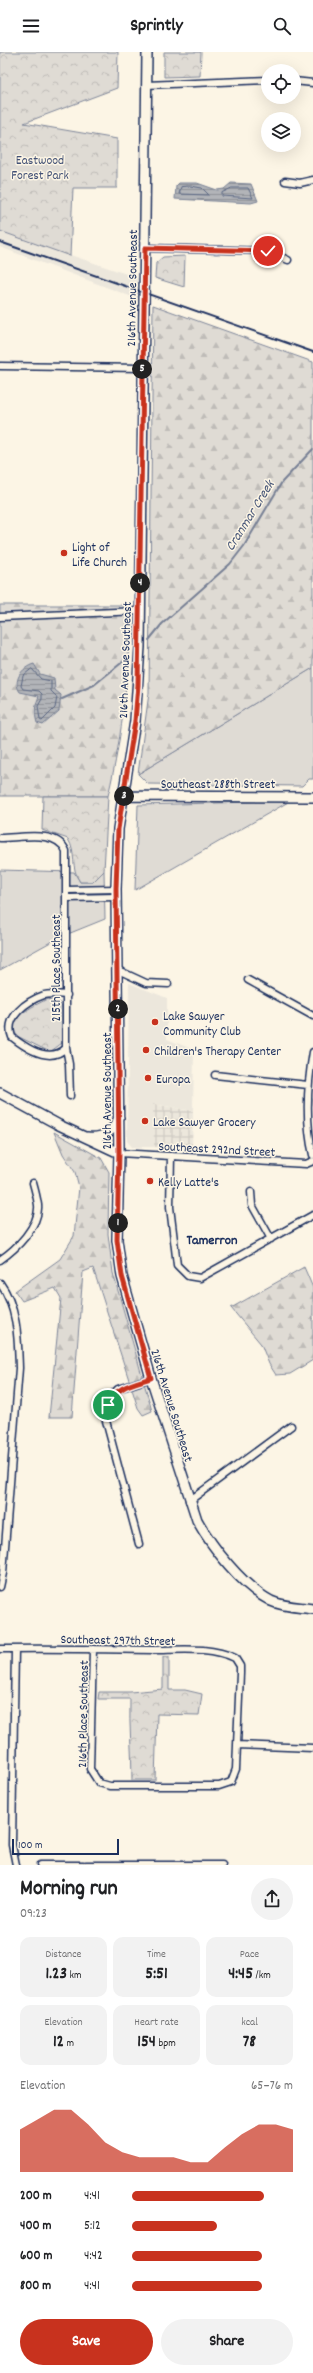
<!DOCTYPE html>
<meta charset="utf-8">
<style>
:root{--surface:#fff;--page:#f2f2f2;--text:#202124;--muted:#757577;--accent:#c8321e}
body{margin:0;font-family:Dekko,sans-serif;background:var(--page);color:var(--text);height:100vh;display:flex;flex-direction:column;font-size:15px;white-space:nowrap}
*{box-sizing:border-box;margin:0}
p{font-size:13px;color:var(--muted)}
.icon{flex:none;width:22px;height:22px;fill:none;stroke:currentColor;stroke-width:2;stroke-linecap:round;stroke-linejoin:round}
.map{position:relative;height:1813px;overflow:hidden}
.details{display:flex;flex-direction:column;background:var(--surface);flex:1}
.details>*{flex:none}
.fabs{position:absolute;left:261px;top:12px;display:grid;gap:8px}
.fabs a{display:grid;place-items:center;width:40px;height:40px;border-radius:50%;background:var(--surface);box-shadow:0 4px 16px #0002;font-size:20px}
.scale{position:absolute;left:12px;bottom:10px;width:107px;box-sizing:border-box;padding-left:4px;border:2px solid #1b2f5e;border-top:0;font-size:11px;line-height:14px;white-space:nowrap;color:#1b2f5e;-webkit-text-stroke:3px #fcf5e5;paint-order:stroke}
.pin{position:absolute;display:grid;place-items:center;width:34px;height:34px;color:#fff;margin:-17px;border:2px solid #fff;border-radius:50%;box-shadow:0 1px 4px #0007}
.km{position:absolute;width:20px;height:20px;margin:-10px;border-radius:50%;background:#222;color:#fff;font-size:11px;line-height:20px;text-align:center}
.round{display:grid;place-items:center;flex:none;width:42px;height:42px;border-radius:21px;background:var(--page)}
.summary{display:flex;align-items:center;justify-content:space-between;height:68px;padding:0 20px}
h1{font-size:22px;font-weight:700;line-height:30px}
.figures{display:grid;grid-template-columns:repeat(3,1fr);gap:6px;height:68px;padding:4px 20px}
.figures div{display:grid;align-content:center;border-radius:10px;background:var(--page);text-align:center}
.figures b{font-size:17px;font-weight:700}
.figures small{font-size:11px;font-weight:400}
.figures p{font-size:11px}
.chart{height:112px;padding:8px 20px}
.chart p{display:flex;justify-content:space-between}
.chart svg{width:100%;height:72px;margin-top:4px;fill:var(--accent);opacity:.7}
.cta{display:flex;gap:8px;margin-top:auto;padding:8px 20px}
.cta a{flex:1;height:46px;border-radius:24px;background:var(--accent);color:#fff;font-size:16px;font-weight:700;line-height:46px;text-align:center}
.cta a+a{background:var(--page);color:var(--text)}
ul{padding:0 20px;list-style:none;font-size:13px}
li{display:grid;grid-template-columns:64px 48px 1fr;align-items:center;height:30px}
li i{height:10px;border-radius:5px;background:var(--accent)}
header{display:flex;justify-content:space-between;align-items:center;height:52px;padding:0 20px;background:var(--surface);font-size:18px;font-weight:700}
.map>svg:first-child{display:block}
</style>
<header><svg class="icon" aria-label="menu" viewBox="0 0 24 24"><path d="M4 6h16M4 12h16M4 18h16"/></svg>Sprintly<svg class="icon" aria-label="search" viewBox="0 0 24 24"><circle cx="10" cy="10" r="6"/><path d="M15 15l6 6"/></svg></header>
<div class="map">
<svg width="313" height="1813" viewBox="0 0 313 1813">
<defs>
<pattern id="industrial-grid" width="8" height="8" patternUnits="userSpaceOnUse"><rect width="8" height="8" fill="#ece7dc"/><path d="M0 4h8M4 0v8" fill="none" stroke="#cac6bf"/></pattern>
<pattern id="forest-firs" width="22" height="20" patternUnits="userSpaceOnUse"><rect width="22" height="20" fill="#dfdbd4"/><path d="M5 1l3.5 6h-7zM16 11l3.5 6h-7z" fill="#bfbcb8"/></pattern>
<pattern id="park-crowns" width="20" height="18" patternUnits="userSpaceOnUse"><rect width="20" height="18" fill="#dfdbd4"/><path d="M2 6a3 3 0 1 1 6 0M12 15a3 3 0 1 1 6 0" fill="none" stroke="#bfbcb8"/></pattern>
<pattern id="water-rules" width="6" height="5" patternUnits="userSpaceOnUse"><rect width="6" height="5" fill="#b2b4b8"/><path d="M0 2.5h6" fill="none" stroke="#909399"/></pattern>
</defs>
<rect width="100%" height="100%" fill="#fcf5e5"/>
<filter id="ink" filterUnits="userSpaceOnUse"><feTurbulence type="fractalNoise" baseFrequency=".025" numOctaves="2"/><feDisplacementMap in="SourceGraphic" scale="8" xChannelSelector="R" yChannelSelector="G"/><feConvolveMatrix kernelMatrix="1 2 1 2 8 2 1 2 1" color-interpolation-filters="sRGB"/></filter>
<g filter="url(#ink)">
<path fill="#ece7dc" d="M0 179 144 228 143 249 0 195Z
M129 931 167 946V987L194 998 193 1059 154 1052V1095H132L127 1089Z"/>
<path fill="url(#industrial-grid)" d="M153 1052 193 1059 192 1096 154 1095Z"/>
<path fill="#dfdbd4" stroke="#7d8599" d="M313 616V727H309L302 734 148 732 138 722Z
M290 749 135 838 138 753Z
M0 818 74 820 80 830H93L104 819 105 867 58 886 0 918Z"/>
<path fill="url(#forest-firs)" stroke="#7d8599" d="M153 253 313 310V616L138 722 149 641Z
M0 553H129C130 618 123 680 108 744H0Z
M54 1080 101 1106 109 1120 108 1182 113 1221 152 1359 143 1363 138 1356 93 1216 83 1220 72 1365H49L61 1246 55 1236 22 1249 15 1239 60 1207 74 1184 79 1135 75 1120 63 1102Z
M304 1215 313 1236V1308L290 1322 276 1323 269 1312 261 1292 231 1256Z"/>
<path fill="url(#park-crowns)" stroke="#7d8599" d="M0 0H118L117 36 24 71 117 87V136H73L70 204 0 179Z
M164 0H201L200 24 164 25Z
M185 204 184 235 155 226 156 211 163 205Z
M43 744H108L104 819 93 830H80C70 815 77 802 68 787L42 778Z
M47 947 59 950 62 956V991L50 1000 17 984C5 965 33 955 47 947Z
M163 1605H169V1638H185L202 1642 199 1663 157 1662 155 1728H132C132 1701 129 1675 130 1647H98L99 1640H130L163 1637Z"/>
<path fill="url(#water-rules)" stroke="#767f94" d="M179 131H197L217 138 224 137 231 131 251 132 258 149 251 151 175 147 176 134Z
M34 612 40 622 54 626 55 638 61 643 59 659 43 673 37 671C34 660 35 654 39 644L20 640C12 629 22 615 34 612Z"/>
<g fill="none" stroke-linecap="round" stroke-linejoin="round">
<path stroke="#576482" stroke-width="1" d="M190 134 202 136 209 143 179 142 181 135Z
M232 136H248L253 146 222 144V141Z
M32 617 41 627 51 629V639L57 645 55 656 42 669 40 668 38 654 42 647V642L39 639 23 637 21 634 23 624Z"/>
<path stroke="#767f94" stroke-width="2" d="M149 588 162 572 230 512 244 494 282 430 313 397
M62 647 94 633 125 608"/>
<g stroke="#1b2f5e" stroke-width="9">
<path id="street" d="M294 29 313 31
M146 33 268 28
M285 129 300 131 313 128
M145 196 268 199 288 208
M0 314 142 316
M0 565 139 559
M0 786C20 786 57 777 66 799V996L69 1012 70 1044
M67 838 116 837
M67 846 116 845
M118 918 146 931 168 932
M248 928 313 964
M66 996C50 1012 27 997 12 985 4 965 27 949 44 943 51 941 60 943 67 943
M313 1000C307 1034 305 1069 313 1103
M215 1023 308 1033
M119 1101 306 1112 313 1109
M171 1104 170 1155 177 1213 188 1224 200 1226 313 1163
M251 1140 252 1153 271 1187
M0 1208C16 1197 40 1174 38 1153 37 1146 35 1138 33 1131
M0 1231C18 1256 18 1287 19 1316L3 1521 0 1535
M189 1449 291 1374
M139 1492 105 1365 112 1343 118 1337 151 1326
M0 1597C51 1596 102 1597 153 1598 179 1598 211 1594 235 1606L240 1614V1621L236 1717 231 1730 219 1734H110L99 1731 90 1717 93 1597
M15 1597 12 1793 16 1813
M237 1693 313 1696
M40 1813H83
M86 1813H222"/>
</g>
<g stroke="#1b2f5e" stroke-width="12">
<path id="secondary" d="M147 0 140 595 135 669 118 777 116 837 119 1101 117 1188 122 1224 151 1326 197 1468C212 1495 242 1534 271 1549 284 1555 299 1555 313 1557
M124 744 313 745
M0 1041 59 1073 119 1101
M87 1085C102 1087 113 1080 119 1066"/>
</g>
<use href="#street" stroke="#fcf5e5" stroke-width="6"/>
<use href="#secondary" stroke="#fcf5e5" stroke-width="9"/>
<path stroke="#1b2f5e" stroke-width="2" d="M0 190 313 300"/>
</g>
</g>
<g fill="none" stroke-linecap="round" stroke-linejoin="round" filter="url(#ink)">
<g stroke="#fff" stroke-width="8">
<path id="route" d="M108 1353C116 1334 133 1332 151 1326L122 1224 117 1188 119 1101 116 837 118 777 135 669 138 633 145 196 268 199"/>
</g>
<use href="#route" stroke="#c8321e" stroke-width="5"/>
</g>
<g fill="#c8321e" stroke="#fcf5e5" stroke-width="1.5">
<circle cx="64" cy="501" r="4"/>
<circle cx="155" cy="970" r="4"/>
<circle cx="146" cy="998" r="4"/>
<circle cx="148" cy="1026" r="4"/>
<circle cx="145" cy="1069" r="4"/>
<circle cx="150" cy="1129" r="4"/>
</g>
<g text-anchor="middle" stroke-width="3" stroke-linejoin="round" paint-order="stroke">
<g font-size="13" fill="#425176" stroke="#fcf5e5">
<text x="40" y="112">Eastwood<tspan x="40" dy="15">Forest Park</tspan></text>
</g>
<g font-size="13" fill="#1b2f5e" stroke="#fcf5e5">
<text transform="translate(131 236) rotate(-89)" y="5">216th Avenue Southeast</text>
<text transform="translate(124 608) rotate(-88)" y="5">216th Avenue Southeast</text>
<text x="218" y="736">Southeast 288th Street</text>
<text transform="translate(55 916) rotate(-90)" y="5">215th Place Southeast</text>
<text transform="translate(106 1039) rotate(-90)" y="5">216th Avenue Southeast</text>
<text transform="translate(217 1096) rotate(3)" y="5">Southeast 292nd Street</text>
<text transform="translate(173 1353) rotate(73)" y="5">216th Avenue Southeast</text>
<text transform="translate(118 1587) rotate(1)" y="5">Southeast 297th Street</text>
<text transform="translate(82 1662) rotate(-89)" y="5">216th Place Southeast</text>
</g>
<g font-size="13" fill="#1b2f5e" stroke="#fcf5e5" text-anchor="start">
<text x="72" y="499">Light of<tspan x="72" dy="15">Life Church</tspan></text>
<text x="163" y="968">Lake Sawyer<tspan x="163" dy="15">Community Club</tspan></text>
<text x="154" y="1003">Children's Therapy Center</text>
<text x="156" y="1031">Europa</text>
<text x="153" y="1074">Lake Sawyer Grocery</text>
<text x="158" y="1134">Kelly Latte's</text>
</g>
<g font-size="14" font-style="italic" fill="#485779" stroke="#fcf5e5">
<text transform="translate(249 463) rotate(-58)" y="5">Cranmar Creek</text>
</g>
<g font-size="14" font-weight="bold" fill="#1b2f5e" stroke="#fcf5e5">
<text x="212" y="1192">Tamerron</text>
</g>
</g>
</svg>
<div class="fabs">
<a><svg class="icon" aria-label="locate" viewBox="0 0 24 24"><circle cx="12" cy="12" r="6"/><path d="M12 2v4M12 18v4M2 12h4M18 12h4"/></svg></a>
<a><svg class="icon" aria-label="layers" viewBox="0 0 24 24"><path d="M12 4l9 5-9 5-9-5zM3 14l9 5 9-5"/></svg></a>
</div>
<div class="scale">100 m</div>
<div class="pin" style="left:108px;top:1353px;background:#1e9e55"><svg class="icon" aria-label="arrive" viewBox="0 0 24 24"><path d="M6 21V4h12l-3 4 3 4H6"/></svg></div>
<div class="pin" style="left:268px;top:199px;background:#d93025"><svg class="icon" aria-label="check" viewBox="0 0 24 24"><path d="M5 12l5 5 9-10"/></svg></div>
<b class="km" style="left:118px;top:1171px">1</b>
<b class="km" style="left:118px;top:957px">2</b>
<b class="km" style="left:124px;top:744px">3</b>
<b class="km" style="left:140px;top:531px">4</b>
<b class="km" style="left:142px;top:317px">5</b>
</div>
<section class="details">
<div class="summary"><div><h1>Morning run</h1><p>09:23</p></div><a class="round"><svg class="icon" aria-label="share" viewBox="0 0 24 24"><path d="M12 15V3M7 8l5-5 5 5M5 13v7h14v-7"/></svg></a></div>
<div class="figures">
<div><p>Distance</p><b>1.23<small> km</small></b></div>
<div><p>Time</p><b>5:51</b></div>
<div><p>Pace</p><b>4:45<small> /km</small></b></div>
</div>
<div class="figures">
<div><p>Elevation</p><b>12<small> m</small></b></div>
<div><p>Heart rate</p><b>154<small> bpm</small></b></div>
<div><p>kcal</p><b>78</b></div>
</div>
<div class="chart"><p><span>Elevation</span>65–76 m</p>
<svg viewBox="0 0 160 44" preserveAspectRatio="none"><path d="M0 44V18L10 12L20 6L30 6L40 15L50 26L60 32L70 35L80 35L90 35L100 38L110 38L120 29L130 21L140 15L150 15L160 18V44z"/></svg>
</div>
<ul>
<li><b>200 m</b>4:41<i style="width:82%"></i></li>
<li><b>400 m</b>5:12<i style="width:53%"></i></li>
<li><b>600 m</b>4:42<i style="width:81%"></i></li>
<li><b>800 m</b>4:41<i style="width:81%"></i></li>
</ul>
<div class="cta"><a>Save</a><a>Share</a></div>
</section>
